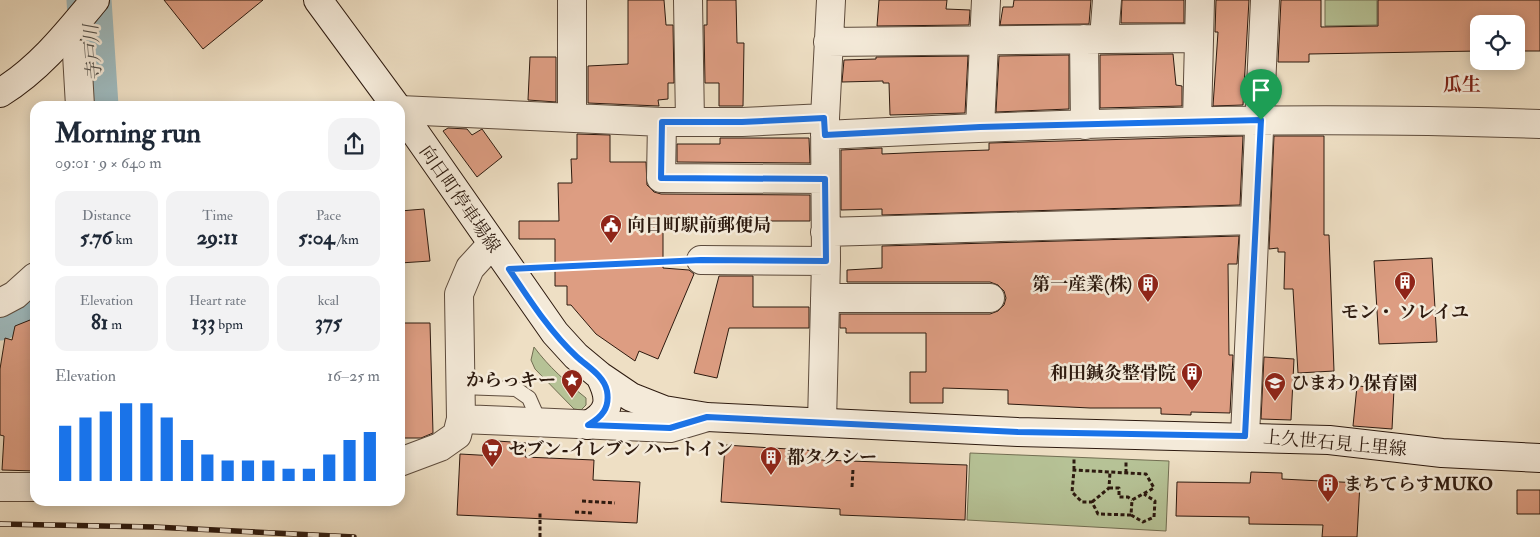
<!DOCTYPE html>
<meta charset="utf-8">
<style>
:root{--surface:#fff;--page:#f2f2f3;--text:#1f2937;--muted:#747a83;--accent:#1a73e8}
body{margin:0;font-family:"IM FELL Double Pica","Noto Serif JP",serif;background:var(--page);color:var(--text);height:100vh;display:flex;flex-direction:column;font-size:19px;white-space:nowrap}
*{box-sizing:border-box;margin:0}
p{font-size:16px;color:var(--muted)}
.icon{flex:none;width:28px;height:28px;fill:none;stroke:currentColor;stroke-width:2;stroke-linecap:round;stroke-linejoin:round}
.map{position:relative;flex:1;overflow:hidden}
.sheet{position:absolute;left:30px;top:101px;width:375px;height:405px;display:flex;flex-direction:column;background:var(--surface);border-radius:15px;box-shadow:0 2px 12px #0003}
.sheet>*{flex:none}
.buttons{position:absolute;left:1470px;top:15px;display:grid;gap:10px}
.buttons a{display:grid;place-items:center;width:55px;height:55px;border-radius:10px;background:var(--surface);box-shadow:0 2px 12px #0003;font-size:25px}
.pin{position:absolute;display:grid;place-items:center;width:42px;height:42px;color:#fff;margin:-51px -21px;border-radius:50% 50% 50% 0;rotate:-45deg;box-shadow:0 0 5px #0007}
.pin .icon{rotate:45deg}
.round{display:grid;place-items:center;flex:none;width:52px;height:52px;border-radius:15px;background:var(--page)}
.summary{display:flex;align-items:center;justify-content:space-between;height:85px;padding:0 25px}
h1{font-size:28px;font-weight:700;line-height:38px}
.metrics{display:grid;grid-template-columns:repeat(3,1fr);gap:8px;height:85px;padding:5px 25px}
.metrics div{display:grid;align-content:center;border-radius:12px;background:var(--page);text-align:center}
.metrics b{font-size:21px;font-weight:700}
.metrics small{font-size:14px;font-weight:400}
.metrics p{font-size:14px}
.chart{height:140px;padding:10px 25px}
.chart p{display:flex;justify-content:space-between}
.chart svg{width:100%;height:90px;margin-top:5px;stroke:var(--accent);stroke-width:6}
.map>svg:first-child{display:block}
</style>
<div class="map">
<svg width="1540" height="537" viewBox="0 0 1540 537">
<rect width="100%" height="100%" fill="#eedfc4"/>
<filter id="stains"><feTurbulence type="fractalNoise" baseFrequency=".004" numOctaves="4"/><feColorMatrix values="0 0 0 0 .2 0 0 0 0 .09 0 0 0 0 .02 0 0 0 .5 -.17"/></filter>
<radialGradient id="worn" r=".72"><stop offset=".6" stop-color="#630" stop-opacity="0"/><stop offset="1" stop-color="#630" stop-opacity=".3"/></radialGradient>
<path fill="#b6c296" stroke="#726e52" d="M1325 0H1377V25L1325 26Z
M534 347C549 367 566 382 586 398V405L581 410 574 409 535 369 531 360Z
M970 453 1169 461 1166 531 967 520Z"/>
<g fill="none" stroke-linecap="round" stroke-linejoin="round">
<path stroke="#9ebabe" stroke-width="45" d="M89 0 96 106
M0 318 35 300"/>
</g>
<path fill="#dd9d82" stroke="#2d1a0f" d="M164 0H263L203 49Z
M628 0H664L666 25H673L674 83H668V99L658 100 659 106 588 103V66L628 64Z
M707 0H736L737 43H744L743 106H719V83H705L704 25H707Z
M879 0H947L946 9 970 10 969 25 877 26Z
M1014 0H1091L1089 24 1000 25 1003 7H1013Z
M1122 0H1184V23H1121Z
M1216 0H1249L1243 105 1213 106 1218 32H1215Z
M1281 0H1321V27L1378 26V0H1540V51H1516V24H1479V51L1309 54V62H1278Z
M1173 54 1176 85 1182 86V106L1100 108V55Z
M1069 55V109L996 112 999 56Z
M968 56 965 113 890 115 889 83H883V81L842 82 844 60 876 59V57Z
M530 57H556V102L528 100Z
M448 128 467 129 472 135 482 129 502 157 477 177 443 131Z
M577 134 610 135V162H646L647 185 654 192 661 194 810 195V221H663V268L689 270 694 274 658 359 639 351 635 361 596 334 571 305H567V286H555V239H519V221H559L558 183H572L571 159H577Z
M1243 136 1240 205 882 215V209L841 210V150L882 148V154L929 152 989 150V143Z
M1274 136H1324V235H1329L1334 371 1298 373 1293 289H1284L1285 252H1278V248L1269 249Z
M720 138H809L810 163 677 162V144H720Z
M424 209 430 261 400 263V211Z
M1239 236 1237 264H1228L1229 355H1233L1230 413 1191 412V415L1161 414V408H1090L1008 404V390L943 388V403H910V372H926V333H846V328H840V314H990L998 311 1004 305 1006 298 1004 291 998 285 990 282H847V270L882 268V246Z
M1432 258 1437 342 1379 344 1374 261Z
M719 276H753V307H809V328H729L717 378 694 373Z
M35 318V471L2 470 4 436 0 435V369L5 338 12 340 15 326Z
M400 323H430L433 433 421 438H402V432H400Z
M1264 357 1294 359 1291 420 1261 419Z
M1357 386 1394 389 1392 429 1353 426Z
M497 441 526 443 525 457 594 460 593 480 640 482 637 523 457 515 460 454 496 456Z
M725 445 820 451V460L967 465 965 520 840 515V509L721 502Z
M1251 472 1282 473V479L1360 483 1357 537H1322L1323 525 1249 524V517L1176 516 1177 482 1250 483Z
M1517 490H1540V514H1517Z"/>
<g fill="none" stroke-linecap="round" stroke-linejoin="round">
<g stroke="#5d4b3c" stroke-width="16">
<path id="lane" d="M460 387 516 389 529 398 540 423"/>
</g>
<g stroke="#5d4b3c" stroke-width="30">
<path id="street" d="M572 0V118
M688 0 690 122
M1104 38 1107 0
M1084 39 1085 125
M828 42 1198 38
M77 54 80 106
M400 110 662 122H742L825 118
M1197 121 1200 0
M662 122 661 178 825 179
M980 127 986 0
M825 135C1063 123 1302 115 1540 124
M825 232 1255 220
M492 244 470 268 459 294 461 419 670 428 707 417
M701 260 826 261
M825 298H990
M0 303 15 295 35 277
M822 422 826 261 825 118 831 0
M1245 436 1265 0
M400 462 440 447 457 435 461 419
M0 487H35"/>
</g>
<g stroke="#2d1a0f" stroke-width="30">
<path id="secondary" d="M318 0 396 106
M0 93C39 69 66 35 95 0
M400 111 555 333 576 356 600 376 631 397 664 410 707 417 1018 432 1329 440 1442 453 1540 458
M588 425C612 412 611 398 600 376"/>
</g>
<path stroke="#2d1a0f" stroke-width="3" stroke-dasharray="4 2.5" stroke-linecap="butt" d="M539 266 675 261
M1074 470V458
M1126 473V461
M852 487 853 469
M1109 488H1119V497H1128L1132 500
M582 501 615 503
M1092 502 1109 488 1110 472
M575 512 593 513
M1131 515 1098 514 1092 502H1082L1072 492 1074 470 1146 474 1154 488 1132 500 1131 515 1143 522 1154 517 1155 501 1144 494
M540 537V511"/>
<use href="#lane" stroke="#f4ead9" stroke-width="14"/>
<use href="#street" stroke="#f4ead9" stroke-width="28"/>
<use href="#secondary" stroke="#f4ead9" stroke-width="28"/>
<g stroke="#2d1a0f" stroke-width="5.5">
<path id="rail" d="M0 524 154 527 354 537"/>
</g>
<use href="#rail" stroke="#f4ead9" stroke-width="4" stroke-dasharray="11" stroke-linecap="butt"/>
</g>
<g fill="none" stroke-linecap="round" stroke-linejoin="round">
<g stroke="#fff" stroke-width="10">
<path id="route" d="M824 118 825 135 980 127 1261 120 1245 436 1018 432 707 417 670 428 588 425C602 417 610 408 607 391 604 376 588 367 577 357 550 332 529 299 509 269L701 260 826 261 825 179 661 178 662 122H742Z"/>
</g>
<use href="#route" stroke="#1a73e8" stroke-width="6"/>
</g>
<defs>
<g id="civic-pin" transform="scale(1.125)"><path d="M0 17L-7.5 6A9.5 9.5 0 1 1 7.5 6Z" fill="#8f2418" stroke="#f4ead9"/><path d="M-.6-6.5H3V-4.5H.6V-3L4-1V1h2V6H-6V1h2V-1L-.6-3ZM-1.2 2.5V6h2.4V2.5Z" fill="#fff"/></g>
<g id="building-pin" transform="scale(1.125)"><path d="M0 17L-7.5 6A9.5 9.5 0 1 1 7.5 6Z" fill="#8f2418" stroke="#f4ead9"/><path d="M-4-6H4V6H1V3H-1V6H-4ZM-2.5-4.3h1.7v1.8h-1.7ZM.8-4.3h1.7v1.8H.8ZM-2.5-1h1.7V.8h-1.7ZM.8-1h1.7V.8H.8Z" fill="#fff"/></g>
<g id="sight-pin" transform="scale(1.125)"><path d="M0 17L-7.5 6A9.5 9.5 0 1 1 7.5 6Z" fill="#8f2418" stroke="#f4ead9"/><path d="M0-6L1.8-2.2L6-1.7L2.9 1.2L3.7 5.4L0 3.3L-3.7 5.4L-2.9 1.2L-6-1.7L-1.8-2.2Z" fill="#fff"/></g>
<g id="school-pin" transform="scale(1.125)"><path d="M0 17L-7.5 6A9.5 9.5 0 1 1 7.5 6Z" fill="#8f2418" stroke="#f4ead9"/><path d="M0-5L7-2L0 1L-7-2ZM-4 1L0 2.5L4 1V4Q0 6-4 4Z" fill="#fff"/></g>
<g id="supermarket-pin" transform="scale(1.125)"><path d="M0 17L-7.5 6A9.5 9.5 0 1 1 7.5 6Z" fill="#8f2418" stroke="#f4ead9"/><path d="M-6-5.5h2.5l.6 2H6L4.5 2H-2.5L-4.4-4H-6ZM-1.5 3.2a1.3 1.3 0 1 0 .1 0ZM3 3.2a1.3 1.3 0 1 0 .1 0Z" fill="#fff"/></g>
</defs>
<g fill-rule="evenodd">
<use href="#civic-pin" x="611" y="225"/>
<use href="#building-pin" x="1405" y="282"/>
<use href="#building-pin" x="1148" y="284"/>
<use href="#building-pin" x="1192" y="373"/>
<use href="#sight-pin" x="572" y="380"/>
<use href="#school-pin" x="1275" y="383"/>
<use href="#supermarket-pin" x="492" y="449"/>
<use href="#building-pin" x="771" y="457"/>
<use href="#building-pin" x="1328" y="484"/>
</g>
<g text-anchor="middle" stroke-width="5" stroke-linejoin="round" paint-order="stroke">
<g font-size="18" fill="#2d1a0f" stroke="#f4ead9">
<text transform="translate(460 199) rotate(55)" y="6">向日町停車場線</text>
<text transform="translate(1335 443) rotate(5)" y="6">上久世石見上里線</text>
</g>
<g font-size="18" font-weight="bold" fill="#2d1a0f" stroke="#f4ead9" text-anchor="start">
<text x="627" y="231">向日町駅前郵便局</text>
<text x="1132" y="290" text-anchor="end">第一産業(株)</text>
<text x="1405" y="318" text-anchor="middle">モン・ ソレイユ</text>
<text x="1176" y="379" text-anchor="end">和田鍼灸整骨院</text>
<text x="556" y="386" text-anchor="end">からっキー</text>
<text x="1291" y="389">ひまわり保育園</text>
<text x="508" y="455">セブン-イレブン ハートイン</text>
<text x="787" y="463">都タクシー</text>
<text x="1344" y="490">まちてらすMUKO</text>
</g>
<g font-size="19" font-style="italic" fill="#55524c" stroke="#f4ead9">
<text transform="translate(92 53) rotate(-94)" y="7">寺戸川</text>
</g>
<g font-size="19" font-weight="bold" fill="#7a1f14" stroke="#f4ead9">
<text x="1462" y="91">瓜生</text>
</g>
</g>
<rect width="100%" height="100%" filter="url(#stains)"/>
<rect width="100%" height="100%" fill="url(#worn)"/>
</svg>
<div class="buttons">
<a><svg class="icon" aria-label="locate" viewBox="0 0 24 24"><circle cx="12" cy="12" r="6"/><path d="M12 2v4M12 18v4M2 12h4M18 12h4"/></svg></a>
</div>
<div class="pin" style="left:1261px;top:120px;background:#1e9e55"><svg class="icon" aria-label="arrive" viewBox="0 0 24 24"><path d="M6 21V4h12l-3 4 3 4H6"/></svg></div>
<section class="sheet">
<div class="summary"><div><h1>Morning run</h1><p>09:01 · 9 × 640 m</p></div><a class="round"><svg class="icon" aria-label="share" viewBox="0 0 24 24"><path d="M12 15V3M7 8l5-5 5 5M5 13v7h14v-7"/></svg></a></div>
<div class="metrics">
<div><p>Distance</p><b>5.76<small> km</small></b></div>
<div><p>Time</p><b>29:11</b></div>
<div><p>Pace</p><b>5:04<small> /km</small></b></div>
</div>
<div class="metrics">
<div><p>Elevation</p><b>81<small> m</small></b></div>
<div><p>Heart rate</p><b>133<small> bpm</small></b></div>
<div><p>kcal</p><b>375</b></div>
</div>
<div class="chart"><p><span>Elevation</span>16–25 m</p>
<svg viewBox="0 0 160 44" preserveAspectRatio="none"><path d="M5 44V17M15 44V13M25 44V10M35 44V6M45 44V6M55 44V13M65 44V24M75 44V31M85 44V34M95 44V34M105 44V34M115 44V38M125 44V38M135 44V31M145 44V24M155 44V20"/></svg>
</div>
</section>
</div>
